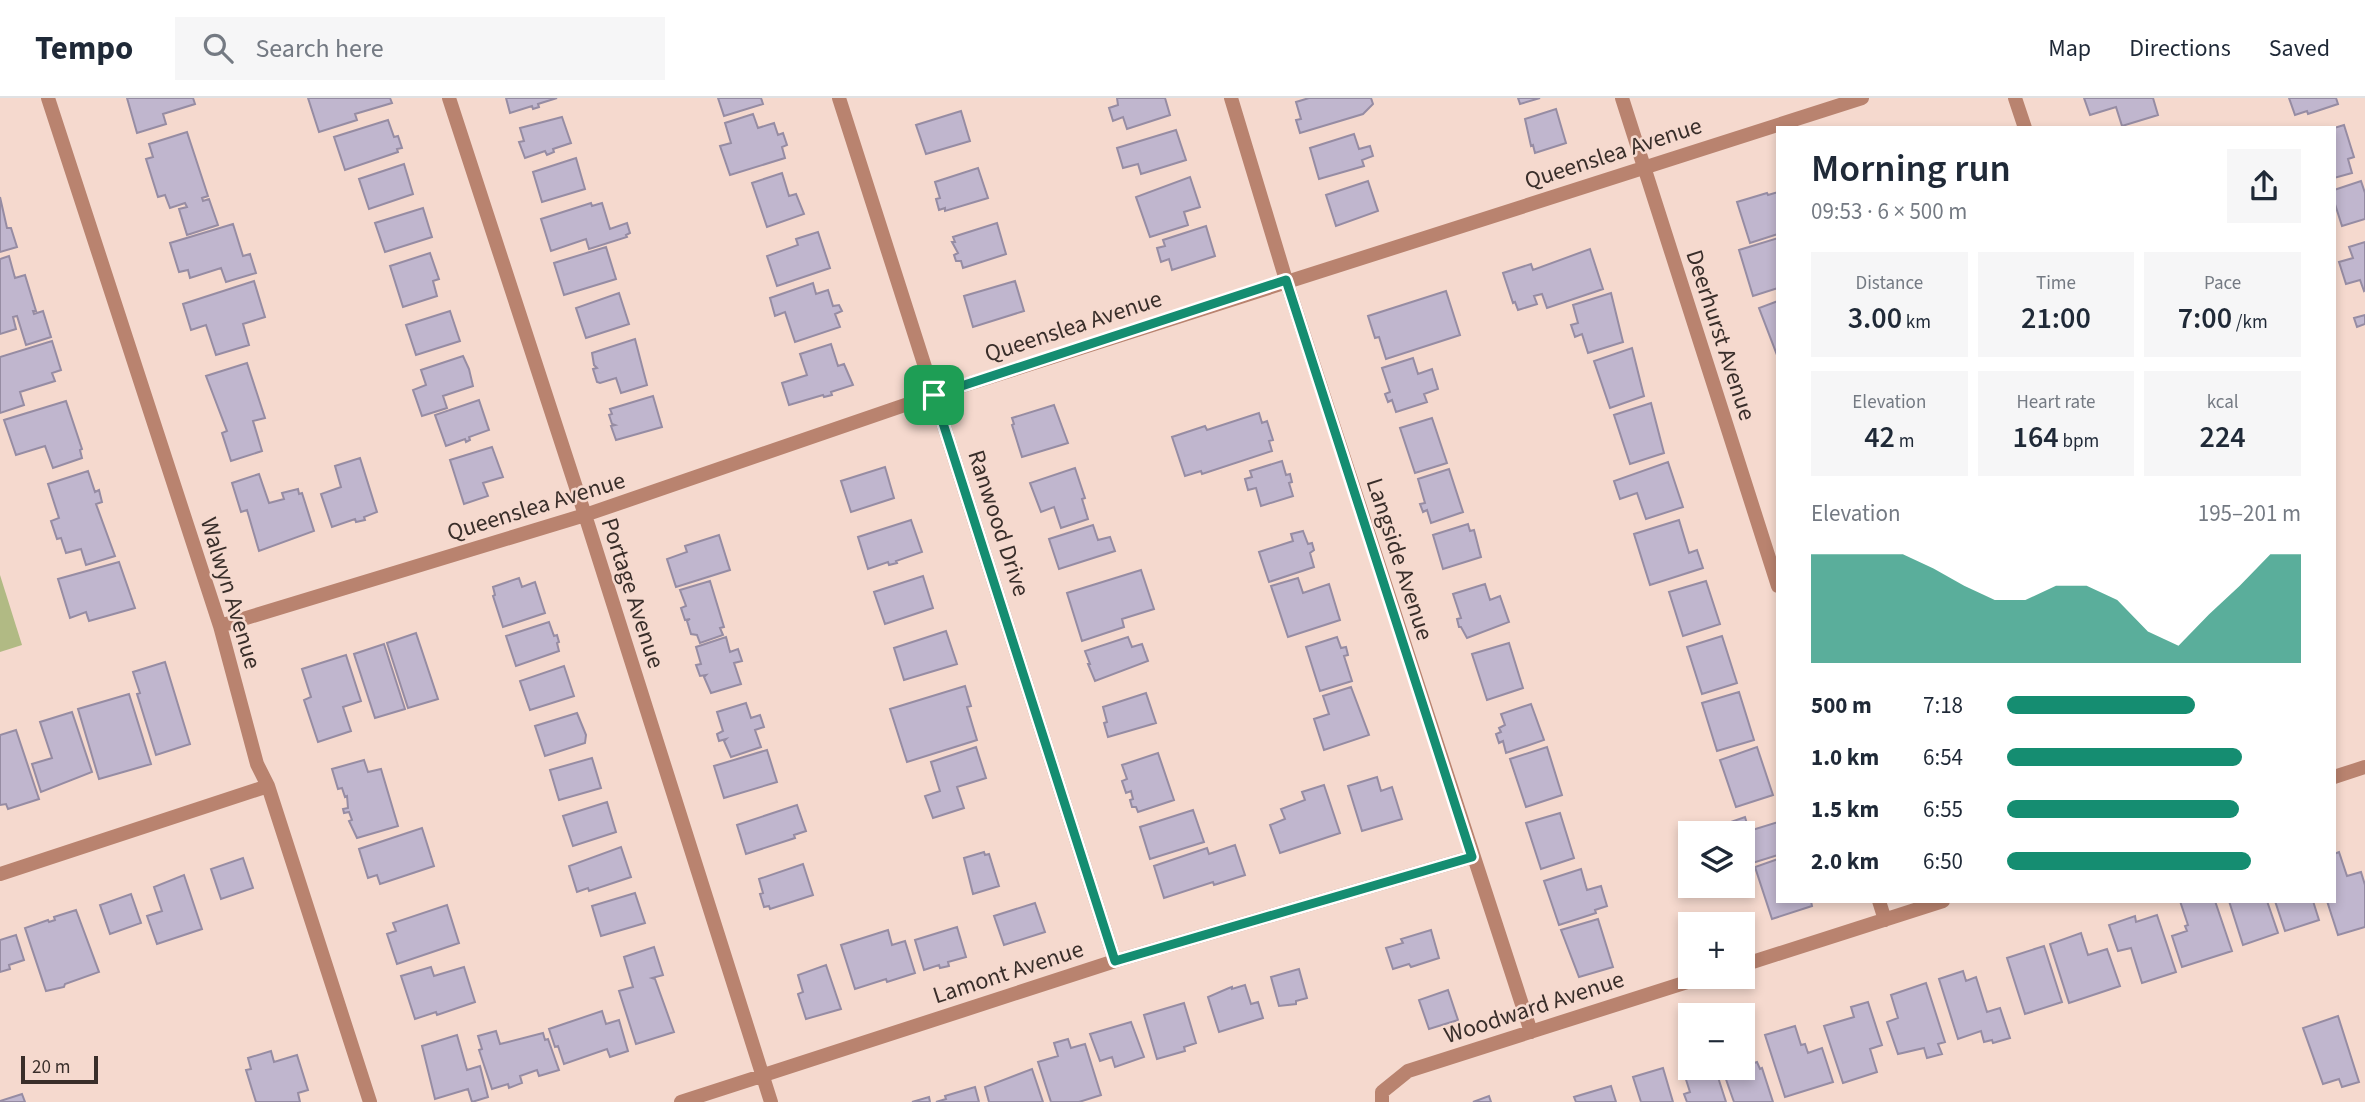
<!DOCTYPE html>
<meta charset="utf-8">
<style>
:root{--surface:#fff;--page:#f6f6f7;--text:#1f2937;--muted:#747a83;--line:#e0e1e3;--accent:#158d71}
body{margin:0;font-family:"Source Sans 3",sans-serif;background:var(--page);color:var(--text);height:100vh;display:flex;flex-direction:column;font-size:26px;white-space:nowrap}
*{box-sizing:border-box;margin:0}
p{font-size:23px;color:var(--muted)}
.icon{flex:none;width:38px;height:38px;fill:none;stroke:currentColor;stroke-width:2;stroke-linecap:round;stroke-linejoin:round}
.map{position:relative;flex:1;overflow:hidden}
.sheet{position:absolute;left:1776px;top:28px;width:560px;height:777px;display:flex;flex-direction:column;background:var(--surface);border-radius:0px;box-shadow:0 4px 10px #0003}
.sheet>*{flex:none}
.tools{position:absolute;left:1678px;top:723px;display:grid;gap:14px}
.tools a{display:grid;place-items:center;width:77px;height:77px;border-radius:0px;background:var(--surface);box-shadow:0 4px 10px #0003;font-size:35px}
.scale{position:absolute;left:21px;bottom:18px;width:77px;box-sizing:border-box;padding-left:7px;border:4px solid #392e2a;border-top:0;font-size:19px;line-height:24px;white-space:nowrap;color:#392e2a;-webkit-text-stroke:5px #f5d9ce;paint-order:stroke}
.pin{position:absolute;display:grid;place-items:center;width:60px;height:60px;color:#fff;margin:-30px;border-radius:14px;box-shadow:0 4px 10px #0006}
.round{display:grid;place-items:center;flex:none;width:74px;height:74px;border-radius:0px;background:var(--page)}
.headline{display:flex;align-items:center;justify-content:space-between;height:119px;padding:0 35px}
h1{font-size:38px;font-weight:600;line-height:52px}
.metrics{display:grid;grid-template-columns:repeat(3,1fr);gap:10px;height:119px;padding:7px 35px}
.metrics div{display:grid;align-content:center;border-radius:0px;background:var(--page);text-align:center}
.metrics b{font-size:30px;font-weight:600}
.metrics small{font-size:19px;font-weight:400}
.metrics p{font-size:19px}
.chart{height:196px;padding:14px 35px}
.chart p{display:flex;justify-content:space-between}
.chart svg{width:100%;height:126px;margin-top:7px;fill:var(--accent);opacity:.7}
ul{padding:0 35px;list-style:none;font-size:23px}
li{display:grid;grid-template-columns:112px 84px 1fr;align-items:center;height:52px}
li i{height:18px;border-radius:9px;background:var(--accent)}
header{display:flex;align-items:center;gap:42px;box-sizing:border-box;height:98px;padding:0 35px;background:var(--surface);border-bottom:2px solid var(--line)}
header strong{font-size:33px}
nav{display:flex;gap:38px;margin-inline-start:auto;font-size:24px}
.search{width:490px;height:63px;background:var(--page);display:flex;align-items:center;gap:18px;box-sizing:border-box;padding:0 24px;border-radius:0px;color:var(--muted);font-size:26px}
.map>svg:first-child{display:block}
</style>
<header>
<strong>Tempo</strong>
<div class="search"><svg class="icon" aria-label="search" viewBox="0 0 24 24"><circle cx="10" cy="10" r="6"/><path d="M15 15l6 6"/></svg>Search here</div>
<nav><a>Map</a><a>Directions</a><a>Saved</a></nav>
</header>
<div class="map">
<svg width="2365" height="1004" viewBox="0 0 2365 1004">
<rect width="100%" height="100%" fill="#f5d9ce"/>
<path fill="#b1ba84" d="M0 477 22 547 0 554Z"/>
<path fill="#c0b6ce" stroke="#968ca3" stroke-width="2" d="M127 0H193L195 6 163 16 166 26 137 35Z
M308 0H390L392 5 355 16 357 22 319 34Z
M506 0H557L538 6 539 9 533 11 532 8 510 15Z
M718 0H761L763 6 724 18Z
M1117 0H1165L1170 17 1127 31 1123 19 1113 23 1109 10 1118 7Z
M1309 0H1371L1373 6 1363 16 1300 35 1296 22 1301 21 1296 4Z
M1518 0H1540L1520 6Z
M2084 0H2153L2158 17 2122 28 2116 9 2090 17Z
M2289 0H2336L2338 6 2308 16 2307 13 2295 17Z
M1556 11 1566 45 1535 55 1533 47 1531 48 1525 21Z
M961 13 970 43 926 56 916 27Z
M753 16 758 30 774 25 778 37 783 35 787 47 782 49 785 60 730 77 720 48 731 45 725 25Z
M562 19 571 45 553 51 554 54 547 57 545 53 525 60 519 44 524 43 520 30Z
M388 22 394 39 398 38 402 50 397 51 398 54 345 72 334 39Z
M2344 27 2354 59 2348 61 2352 75 2334 80V30Z
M1176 32 1186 62 1141 76 1138 66 1123 70 1117 50Z
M187 34 208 98 202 100 203 103 209 101 218 127 187 137 179 111 187 109 185 105 170 110 165 97 158 99 146 61 153 59 149 46Z
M1354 36 1359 51 1370 48 1373 58 1362 62 1364 68 1319 81 1310 50Z
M576 60 585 91 542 104 533 74Z
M404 66 413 96 369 111 359 81Z
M978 70 988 100 945 113V110L939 112 936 101 940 100 935 84Z
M782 75 789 98 796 96 804 116 767 129 752 85Z
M1190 79 1200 109 1184 114 1188 127 1150 139 1136 99Z
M1368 83 1378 113 1336 128 1326 97Z
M2361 83 2365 95V121L2342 128 2334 103V92Z
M1778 94V136L1750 145 1737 104 1767 95 1768 97Z
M0 99 7 130H11L17 149 0 154Z
M591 105 592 108 602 105 610 131 627 125 630 135 626 137 627 139 589 151 586 141 551 153 541 121Z
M423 110 432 139 385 154 375 125Z
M997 125 1006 156 963 170 961 163H956L954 157 958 155 952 144H955L953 139Z
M233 126 243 158 250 156 256 175 226 184 221 170 190 180 188 172 179 174 170 145Z
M1206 128 1215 158 1172 172 1169 161 1161 164 1157 150 1165 148 1163 142Z
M818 134 830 170 777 188 767 158 798 147 796 141Z
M1778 140V190L1753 198 1739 152Z
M2365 144V192L2364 193 2360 182 2346 186 2339 164 2353 160 2349 149Z
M606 149 616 181 564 197 554 165Z
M1590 151 1603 191 1547 210 1542 196 1534 198 1537 206 1518 212 1515 204 1513 205 1503 175 1531 166 1533 172Z
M430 155 439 181 433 183 437 198 403 209 390 168Z
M9 158 15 180 25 177 36 213H33L34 216 43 213 51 239 26 247 17 218 13 219 16 231 0 236V161Z
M254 183 265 219 243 226 249 247 216 257 206 227 191 232 183 206Z
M1015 183 1024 213 973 229 964 198Z
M813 185 816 196 828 192 833 208 839 207 842 213 835 216 840 229 795 244 785 214 775 218 770 200Z
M1446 193 1460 237 1386 261 1379 239 1375 240 1368 218Z
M619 195 629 226 586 240 576 210Z
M1611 195 1623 244 1588 255 1582 236 1575 239 1571 227 1578 225 1573 207Z
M1778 203V257H1777L1759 210Z
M450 213 460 243 416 257 406 227Z
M2365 217V226L2357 229 2354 220Z
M635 241 647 287 621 295 616 280 600 285 597 284 593 271 597 270 594 267 592 255Z
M52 243 61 272 52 275 55 283 20 294 24 307 0 315V259Z
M831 246 838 268 844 266 853 287 831 294 832 297 824 299 823 297 789 307 782 285 807 277 800 256Z
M1632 250 1644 298 1610 310 1594 263Z
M463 258 469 271 473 288 443 298 447 310 422 318 413 292 426 287 421 272Z
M1413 260 1418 276 1432 271 1438 291 1424 296 1427 304 1396 314 1392 302 1388 304 1385 296 1390 294 1382 270Z
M247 265 265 320 253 323 262 353 231 363 222 335 227 333 206 278Z
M653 298 662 329 616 342 611 328 615 327 612 326 609 317 612 316 610 311Z
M479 302 489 332 469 339 470 342 466 344 465 341 446 348 435 317Z
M66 303 82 351 80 352 82 360 53 370 45 348 16 357 4 322Z
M1651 305 1664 355 1630 366 1614 317Z
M1054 307 1068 345 1022 359 1012 327 1014 326 1012 320Z
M1259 315 1262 325 1267 323 1273 342 1269 343 1272 353 1202 376 1201 373 1185 378 1172 339 1205 328 1207 332Z
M1432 320 1447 365 1415 375 1400 330Z
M492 349 503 379 483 385 488 398 464 406 450 362Z
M360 360 377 414 364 419 365 422 356 424 355 421 332 429 321 396 341 389 335 368Z
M1282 363 1286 377 1290 376 1292 384 1289 385 1293 398 1261 408 1256 390 1248 392 1245 381 1252 379 1250 373Z
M1668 364 1683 409 1646 421 1637 395 1620 401 1614 383Z
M885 369 894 400 851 414 841 383Z
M1075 370 1085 400 1082 401 1088 421 1061 430 1054 409 1041 414 1030 385Z
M1449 371 1463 414 1431 425 1427 412 1423 414 1420 406 1425 405 1418 381Z
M88 373 95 394 99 392 102 404 96 406 115 458 86 467 81 451 66 455 61 440 57 441 51 423 59 420 48 386Z
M259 376 269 405 284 401 282 395 298 391 299 396 302 395 314 433 259 453 247 412 241 414 232 385Z
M911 422 922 454 896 463 897 465 889 467 888 464 868 471 858 439Z
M1679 422 1689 455 1697 452 1703 470 1650 487 1634 436Z
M1468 426 1470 433 1474 432 1481 459 1443 471 1433 437Z
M1093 427 1098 442 1110 439 1115 453 1059 471 1049 441Z
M1303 433 1308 446 1312 445 1314 452 1310 455 1314 469 1269 484 1259 454 1293 443 1291 436Z
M719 437 730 472 676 489 667 461 687 454 685 448Z
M119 464 135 510 89 523 86 514 70 520 58 481Z
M1141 472 1154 511 1122 521 1124 529 1082 543 1067 495Z
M923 478 933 510 885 526 874 494Z
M519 480 522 489 535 484 545 515 503 529 493 498 495 497 493 489Z
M1298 480 1303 495 1329 486 1340 522 1288 539 1271 488Z
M710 483 724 529 720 530 723 537 700 545 697 537 691 536 687 523 690 521 685 522 681 510 686 508 680 492Z
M1706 483 1720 526 1683 538 1669 494Z
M1485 486 1490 502 1500 498 1509 524 1467 540 1461 529H1459L1457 521 1461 520 1453 496Z
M549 524 554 538 557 537 559 544 557 545 559 553 516 568 506 538Z
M946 533 957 566 904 582 894 550Z
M416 535 438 601 408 610 387 545Z
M1722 538 1737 585 1702 596 1687 549Z
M726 539 730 554 738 551 742 563 734 565 741 586 711 595 704 579 706 577 700 578 696 567 701 566 696 549Z
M1128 539 1132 549 1142 546 1148 563 1095 583 1088 566H1090L1085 553Z
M1337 539 1341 550 1346 549 1348 557 1344 558 1352 583 1320 593 1306 549Z
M1509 545 1523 590 1487 602 1472 556Z
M384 546 405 611 375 620 354 556Z
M346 557 361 603 343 609 351 633 318 644 304 602 311 599 302 571Z
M165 564 190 646 156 657 137 596 140 595 133 574Z
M564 568 574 598 530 612 520 583Z
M965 588 971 608 967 609 977 642 907 664 890 611Z
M1351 589 1369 637 1324 652 1314 621 1329 616 1323 598Z
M1739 594 1754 642 1717 653 1702 605Z
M1146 595 1156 625 1108 639 1104 625 1107 624 1103 609Z
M129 596 151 666 99 681 78 611Z
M746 605 751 620 760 617 764 629 755 632 761 649 731 659 724 643 726 641 719 643 717 636 723 633 717 614Z
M1531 606 1544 642 1506 655 1503 643 1499 645 1496 636 1501 634 1499 630 1505 627 1501 616Z
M72 614 92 674 41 694 32 666 52 660 40 624Z
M577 615 586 637 585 645 545 658 535 628Z
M16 632 39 701 8 711 6 706 0 707V637Z
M976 649 986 680 957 689 964 710 933 720 925 698 940 693 931 664Z
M1547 649 1562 697 1526 709 1510 661Z
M1757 649 1773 697 1736 709 1720 662Z
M767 652 777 684 724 700 714 668Z
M1158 655 1174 702 1138 714 1136 709H1132L1130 702 1133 701 1131 693 1126 695 1122 683 1127 681 1122 667Z
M592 660 601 690 559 702 550 672Z
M364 662 368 674 381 671 398 728 357 740 349 723 352 722 349 714 344 715 343 711 348 710 347 698 345 699 342 690 338 691 332 671Z
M1377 679 1381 693 1392 689 1402 721 1362 733 1348 688Z
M1324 687 1340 735 1280 755 1270 727 1285 721 1281 711 1305 702 1302 694Z
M607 704 616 734 573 748 563 718Z
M797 707 806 733 794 737 795 740 746 756 737 727Z
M1193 712 1204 744 1150 761 1140 729Z
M1560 715 1574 760 1541 771 1526 725Z
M1745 719 1749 733 1778 724V757L1743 768V735H1722L1719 728Z
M422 730 434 768 380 786 377 777 368 780 359 751Z
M1235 747 1245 777 1214 787 1213 784 1164 800 1154 768 1207 750 1209 756Z
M621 749 631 779 589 793 588 790 577 794 569 768Z
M984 754 985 757 989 756 999 788 973 796 964 760Z
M2339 754 2347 778 2361 774 2365 787V829L2338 837 2327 803H2334V756Z
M243 760 253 790 221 801 211 771Z
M1778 761V803H1811L1812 808 1772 821 1755 769Z
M803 766 813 797 770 811 769 808 764 809 760 796 763 795 759 781Z
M1581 771 1587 792 1601 788 1607 808 1595 812 1596 815 1559 827 1544 783Z
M184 777 202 831 157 846 147 818 162 813 154 789Z
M635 795 645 825 601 838 592 808Z
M131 796 141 825 110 836 100 807Z
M2180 803H2215L2232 853 2182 869 2172 838 2187 833 2185 828 2188 827Z
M2229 803H2267L2278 835 2243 847Z
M2275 803H2313L2319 822 2285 833Z
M1035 805 1045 834 1004 847 994 818Z
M447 807 459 845 397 866 387 836 396 833 393 825Z
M76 812 99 874 65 886 64 889 46 893 25 830 48 822 49 824 55 822 54 819Z
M2157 817 2176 874 2142 885 2131 850 2118 853 2109 827 2135 818 2136 824Z
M1598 821 1613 869 1579 879 1561 832Z
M957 829 966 859 948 864 949 868 940 870 939 867 924 872 915 842Z
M888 832 892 847 905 843 915 875 887 884 886 881 855 891 841 847Z
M1431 832 1439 860 1411 869 1409 866 1393 871 1386 850 1403 845 1401 841Z
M2081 835 2088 857 2107 851 2120 888 2069 905 2050 846Z
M16 837 24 862 9 867 10 871 0 874V842Z
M2044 848 2062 904 2025 916 2007 860Z
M654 849 663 877 652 880 655 881 674 934 636 946 619 893 633 889 624 859Z
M826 867 841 911 806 921 798 896 803 894 798 877Z
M431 869 434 878 464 869 475 904 437 917 436 914 415 921 401 878Z
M1299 871 1307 900 1296 903V906L1279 908 1271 879Z
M1963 873 1966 883 1976 879 1987 914 2000 910 2010 940 1993 945 1992 942 1984 944 1981 933 1958 941 1939 881Z
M1926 885 1945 944 1938 946 1942 956 1927 960 1924 950 1898 956 1887 924 1898 920 1891 897Z
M1245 887 1251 906 1258 904 1263 920 1219 934 1208 899 1229 890 1232 889V891Z
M1448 892 1458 922 1429 931 1419 902Z
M1868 904 1882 947 1870 951 1877 974 1843 985 1824 928 1854 919 1851 909Z
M1184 905 1196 945 1184 949 1185 953 1157 961 1144 917Z
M602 913 606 926 619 922 628 953 610 959 607 951 564 966 558 948 555 949 549 931Z
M2338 918 2359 984 2342 989 2339 981 2323 986 2303 930Z
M1131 924 1144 959 1115 969 1112 959 1100 963 1090 936Z
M1795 928 1801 947 1805 946 1808 955 1822 950 1833 984 1785 999 1765 937Z
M496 933 500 946 543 935 545 942 548 941 559 972 539 978 537 972 520 978 522 985 509 990 508 986 492 991 479 952 482 951 478 938Z
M457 937 467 972 480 968 488 999 472 1004 468 991 435 1001 422 948Z
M1068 941 1071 950 1085 946 1101 997 1079 1004H1051L1038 964 1058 958 1054 945Z
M1747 944 1754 965 1757 964 1760 971 1762 970 1773 1004H1734L1722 970H1743V945Z
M271 953 274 964 297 957 308 992 298 995 300 1004H256L246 972 251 971 248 960Z
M1690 962V970H1715L1726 1004H1687L1684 996 1690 994 1681 966Z
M1663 970 1673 1004H1641L1633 979Z
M1032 971 1043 1004H989L985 989Z
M1611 988 1616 1004H1576L1574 999Z
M975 989 979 1004H936L946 1001 945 998Z
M22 996 25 1004H0V1003Z
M1489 998 1491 1004H1473Z
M929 999 930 1004H912Z"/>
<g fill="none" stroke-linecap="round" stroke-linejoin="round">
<path stroke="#b9836f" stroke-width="14" d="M48 0 220 528 257 666 268 688 370 1004
M449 0 585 417 771 1004
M839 0 1115 863
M1231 0 1286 182 1531 934
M1622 0 1778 488
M2015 0 2025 30
M220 528 585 417 934 297 1862 0
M2334 679 2365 669
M0 776 268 688
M1879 803 1885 822
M1743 867 1943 803
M681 1004 1115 863 1472 759
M1382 1004V994L1408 973 1706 878"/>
</g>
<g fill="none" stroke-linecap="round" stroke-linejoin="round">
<g stroke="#fff" stroke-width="14">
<path id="route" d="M1286 182 1472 759 1115 863 934 297Z"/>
</g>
<use href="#route" stroke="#158d71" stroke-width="9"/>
</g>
<g text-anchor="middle" stroke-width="5" stroke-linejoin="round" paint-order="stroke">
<g font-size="24" fill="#392e2a" stroke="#f5d9ce">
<text transform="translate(1613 55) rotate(-18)" y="8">Queenslea Avenue</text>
<text transform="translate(1073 228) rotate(-18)" y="8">Queenslea Avenue</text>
<text transform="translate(1721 237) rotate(72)" y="8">Deerhurst Avenue</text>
<text transform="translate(536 408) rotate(-17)" y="8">Queenslea Avenue</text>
<text transform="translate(999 425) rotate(72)" y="8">Ranwood Drive</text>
<text transform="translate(1400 461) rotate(72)" y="8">Langside Avenue</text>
<text transform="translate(231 495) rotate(73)" y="8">Walwyn Avenue</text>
<text transform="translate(633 495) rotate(72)" y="8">Portage Avenue</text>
<text transform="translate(1008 874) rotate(-18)" y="8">Lamont Avenue</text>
<text transform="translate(1534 909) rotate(-18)" y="8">Woodward Avenue</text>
</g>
</g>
</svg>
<div class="tools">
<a><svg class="icon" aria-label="layers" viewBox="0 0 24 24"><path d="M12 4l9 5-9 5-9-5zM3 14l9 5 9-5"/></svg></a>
<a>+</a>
<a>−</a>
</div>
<div class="scale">20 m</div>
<div class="pin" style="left:934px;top:297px;background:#1e9e55"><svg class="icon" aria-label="arrive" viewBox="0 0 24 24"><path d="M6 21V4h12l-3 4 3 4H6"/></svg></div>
<section class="sheet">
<div class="headline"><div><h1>Morning run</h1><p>09:53 · 6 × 500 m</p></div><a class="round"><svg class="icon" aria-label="share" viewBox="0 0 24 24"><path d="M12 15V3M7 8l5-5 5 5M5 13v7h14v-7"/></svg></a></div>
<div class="metrics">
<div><p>Distance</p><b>3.00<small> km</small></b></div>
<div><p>Time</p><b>21:00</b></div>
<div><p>Pace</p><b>7:00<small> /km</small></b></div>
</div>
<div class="metrics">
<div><p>Elevation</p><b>42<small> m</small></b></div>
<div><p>Heart rate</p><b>164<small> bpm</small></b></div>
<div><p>kcal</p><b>224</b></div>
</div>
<div class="chart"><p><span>Elevation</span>195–201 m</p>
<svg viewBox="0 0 160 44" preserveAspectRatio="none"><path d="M0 44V6L10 6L20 6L30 6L40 11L50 17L60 22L70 22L80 17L90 17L100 22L110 33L120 38L130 27L140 17L150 6L160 6V44z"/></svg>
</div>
<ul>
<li><b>500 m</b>7:18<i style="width:64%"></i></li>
<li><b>1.0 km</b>6:54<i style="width:80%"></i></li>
<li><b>1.5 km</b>6:55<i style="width:79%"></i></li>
<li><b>2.0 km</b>6:50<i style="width:83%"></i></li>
</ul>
</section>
</div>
